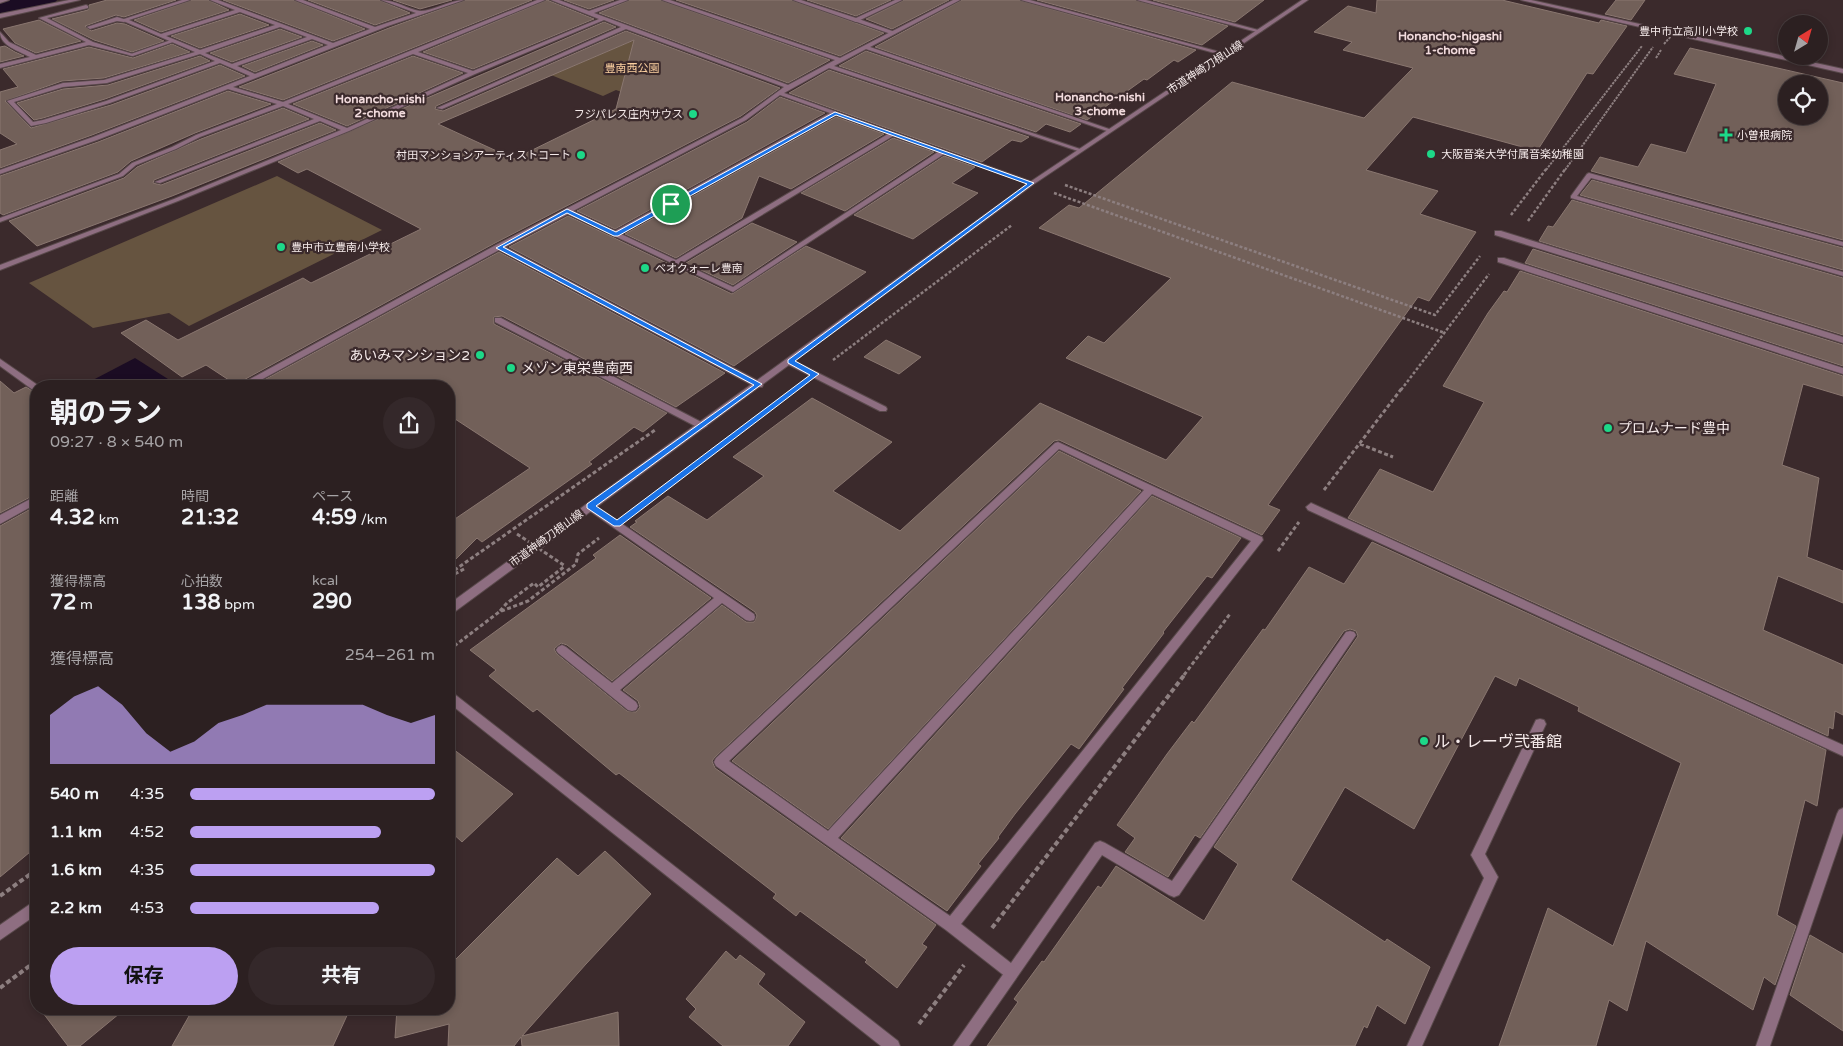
<!DOCTYPE html>
<html lang="ja">
<meta charset="utf-8">
<style>
:root{--surface:#2c2021;--page:#34282a;--text:#f1f3f6;--muted:#a6a3a5;--line:#483e3f;--accent:#bca0f2}
body{margin:0;font-family:"Varela Round","Noto Sans JP",sans-serif;background:var(--page);color:var(--text);height:100vh;display:flex;flex-direction:column;font-size:19px;white-space:nowrap}
*{box-sizing:border-box;margin:0}
p{font-size:16px;color:var(--muted)}
.icon{flex:none;width:28px;height:28px;fill:none;stroke:currentColor;stroke-width:2;stroke-linecap:round;stroke-linejoin:round}
.map{position:relative;flex:1;overflow:hidden}
.panel{position:absolute;left:30px;top:380px;width:425px;height:635px;display:flex;flex-direction:column;background:var(--surface);border-radius:20px;box-shadow:0 2px 8px #0003,0 0 0 1px var(--line)}
.panel>*{flex:none}
.needle{width:32px;rotate:37deg}
.fabs{position:absolute;left:1778px;top:15px;display:grid;gap:10px}
.fabs a{display:grid;place-items:center;width:50px;height:50px;border-radius:50%;background:var(--surface);box-shadow:0 2px 8px #0003,0 0 0 1px var(--line);font-size:25px}
.pin{position:absolute;display:grid;place-items:center;width:42px;height:42px;color:#fff;margin:-21px;border:2px solid #fff;border-radius:50%;box-shadow:0 1px 5px #0007}
.round{display:grid;place-items:center;flex:none;width:52px;height:52px;border-radius:26px;background:var(--page)}
.overview{display:flex;align-items:center;justify-content:space-between;height:85px;padding:0 20px}
h1{font-size:28px;font-weight:700;line-height:38px}
.figures{display:grid;grid-template-columns:repeat(3,1fr);gap:8px;height:85px;padding:5px 20px}
.figures div{display:grid;align-content:center}
.figures b{font-size:21px;font-weight:700}
.figures small{font-size:14px;font-weight:400}
.figures p{font-size:14px}
.chart{height:140px;padding:10px 20px}
.chart p{display:flex;justify-content:space-between}
.chart svg{width:100%;height:90px;margin-top:5px;fill:var(--accent);opacity:.7}
.cta{display:flex;gap:10px;margin-top:auto;padding:10px 20px}
.cta a{flex:1;height:58px;border-radius:30px;background:var(--accent);color:#111;font-size:20px;font-weight:700;line-height:58px;text-align:center}
.cta a+a{background:var(--page);color:var(--text)}
ul{padding:0 20px;list-style:none;font-size:16px}
li{display:grid;grid-template-columns:80px 60px 1fr;align-items:center;height:38px}
li i{height:12px;border-radius:6px;background:var(--accent)}
.map>svg:first-child{display:block}
</style>
<div class="map">
<svg width="1843" height="1046" viewBox="0 0 1843 1046">
<rect width="100%" height="100%" fill="#3b2a2c"/>
<path fill="#665440" d="M632 41 697 64 630 95 616 90 603 96 551 75Z
M277 176 382 230 189 326 169 313 93 328 29 283Z"/>
<path fill="#1b0c23" d="M135 358 179 386H98L91 381Z"/>
<g fill="none" stroke-linecap="round" stroke-linejoin="round">
<path fill="#1b0c23" fill-rule="evenodd" d="M0 0H57L52 7 0 17Z"/>
</g>
<path fill="#726059" stroke="#8a7770" fill-rule="evenodd" d="M107 0H176L124 17 116 15 85 26 91 31 117 23 125 24 164 41 132 52 94 40 52 19 88 10 89 5Z
M192 0H208L229 10 161 32 134 20Z
M223 0H293L365 29 333 41Z
M308 0H379L410 13 375 25Z
M393 0H452L420 9Z
M466 0H532L283 100 239 87 389 28Z
M547 0 594 19 473 69 423 52Z
M564 0H614L589 9Z
M630 0H660L830 60 788 83 599 13Z
M676 0H791L884 33 840 56Z
M807 0H891L856 16Z
M904 0H949L892 29 866 19Z
M962 0H1019L1196 50 1178 62 1174 60 1147 80 1144 79 1087 120 875 47Z
M1037 0H1135L1228 26 1202 45Z
M1153 0H1264L1235 22Z
M1377 0H1502L1599 23 1601 20 1627 26 1593 74 1587 73 1537 151 1413 117 1366 170 1438 191 1420 214 1476 232 1429 301 1418 297 1268 505 1280 510 1262 535 1059 440 1054 441 715 757 712 761 715 768 936 925 922 944 927 947 897 988 865 962 867 960 800 911 796 916 773 898 776 894 619 773 616 775 537 709 533 712 489 676 496 670 470 650 596 558 593 555 620 535 711 598 612 681 567 645 561 643 554 649 557 654 627 711 636 712 640 707 638 701 623 690 722 605 746 622H754L757 616 755 612 630 527 637 522 635 521 668 496 707 520 764 476 733 457 812 398 892 442 833 491 900 531 1040 403 1166 460 1203 417 1066 358 1088 336 1104 343 1171 278 1039 228 1069 205 1079 208 1232 82 1364 118 1413 68 1343 50 1352 42 1314 32 1348 6 1376 13Z
M1616 0H1645L1631 20 1605 14Z
M240 14 269 25 200 48 171 36Z
M39 20 81 41 36 53 15 43 3 29Z
M604 22 616 27 436 106 435 109 443 111 626 31 780 88 741 116 495 243 240 382 238 386 206 365 182 377 121 333 146 320 178 340 303 278 311 283 421 229 307 169 298 173 278 162ZM634 40 616 109 514 159 438 124Z
M280 29 302 37 232 62 210 53Z
M312 41 323 45 255 72 242 66Z
M172 44 190 52 104 78 62 81 5 101 31 128 111 105 220 65 245 76 92 135 0 168V150L17 144 0 133V92L18 87 3 69 89 47 133 58Z
M5 46 15 52 24 56 0 62V47Z
M1690 48 1843 83V240L1591 171 1600 157 1638 167 1651 144 1686 153 1716 84 1674 74ZM1786 84H1819V116H1786Z
M866 51 1081 124 1070 132 1046 124 1036 132 839 66Z
M200 56 210 61 105 99 43 118 34 120 17 103 63 89 108 85Z
M413 56 463 73 347 126 293 104Z
M829 70 1029 137 1021 142 1012 140 982 162 789 93Z
M228 91 271 104 195 133 131 161 118 172 3 215 0 213V176L98 142Z
M780 97 825 113 615 229 577 211 747 122Z
M283 108 309 119 154 180 153 183 161 185 320 123 336 130 172 196 37 246 9 221 124 178 137 167 201 139Z
M836 117 884 134 791 189 759 176 742 218 676 258 625 234Z
M893 138 934 152 845 211 801 193Z
M944 156 975 167 952 183 978 193 913 239 854 215Z
M1592 180 1843 248V270L1580 195Z
M1572 200 1843 278V335L1539 241 1548 226 1553 227Z
M568 216 732 294 806 246 866 272 734 366 509 247Z
M752 223 797 242 733 285 686 263Z
M1533 249 1843 345V366L1525 263Z
M499 252 725 373 676 407 502 316 494 317V324L667 413 643 432 634 427 589 462 592 464 482 542 477 538 449 566V523L530 468 449 415V386H253Z
M1520 271 1843 376V396L1803 384 1782 465 1819 478 1807 557 1843 571V603L1778 576 1763 630 1843 665V715L1835 711 1833 729 1829 727 1828 736 1348 518 1380 469 1433 492 1484 402 1443 386 1488 313 1504 291 1507 292Z
M886 340 921 357 899 374 864 357Z
M0 381 14 393 26 387 36 393V494L0 513Z
M1059 451 1141 491 828 829 732 761Z
M1152 496 1241 538 1212 578 1207 576 1163 632 1164 633 1122 688 1124 689 1079 749 1071 744 1015 814 998 837 999 838 978 864 981 866 947 911 841 838Z
M36 506V847L0 877V526Z
M1372 542 1826 750 1817 806 1805 800 1777 915 1796 926 1775 985 1764 977 1753 1010 1646 941 1627 1011 1609 1000 1596 1046H1499L1548 908 1613 946 1681 763 1578 711 1579 707 1519 678 1516 686 1495 676 1414 829 1345 787 1291 880 1385 942 1387 939 1430 967 1405 1024 1377 1005 1367 1028 1364 1026 1355 1046H987L1018 1002 1014 999 1042 961 1044 962 1098 886 1101 888 1116 866 1204 921 1238 864 1214 847 1358 636 1356 631 1350 629 1344 631 1200 838 1195 835 1168 877 1125 852 1135 838 1117 825 1167 754 1192 721 1194 723 1263 629 1265 630 1309 567 1344 584Z
M449 746 513 794 462 842 449 830Z
M605 851 651 894 586 964 522 1036 618 1012 619 1046H522L521 1037 514 1046H448L449 1024 395 1038 397 1009H449V966L557 858 578 876Z
M1810 935 1843 954V1031L1790 995Z
M726 951 736 960 740 955 765 974 758 984 805 1022 788 1046H723L689 1017 696 1009 686 999Z
M40 1009H125L80 1046H68Z
M193 1009H350L333 1046H172Z"/>
<g fill="none" stroke-linecap="round" stroke-linejoin="round">
<g stroke="#59494b" stroke-width="2">
<path id="service" d="M117 17 127 20 124 22 117 21 90 29 87 27Z
M856 18 895 32 896 33 891 34 854 21 853 20Z
M171 40 176 41 133 56 128 55Z
M790 359 886 407 887 409 886 411H880L787 364 786 362Z
M590 502 754 614 755 617 754 620 750 621 746 620 722 603 620 690 636 702 638 706 636 710 632 711 628 710 558 653 556 650 558 647 562 645 566 647 612 683 714 598 587 509 585 506Z
M1350 631 1354 632 1356 635 1354 638 1179 895 1174 897 1169 895 1102 855 969 1046H953L1095 843 1100 841 1105 843 1172 881 1346 632Z
M1540 719 1544 720 1546 724 1485 854 1498 877 1422 1046H1407L1484 878 1471 855 1536 720Z"/>
</g>
<g stroke="#59494b" stroke-width="2">
<path id="minor" d="M0 0H9L0 3Z
M69 0H80L0 18V14Z
M182 0H190L129 20 161 34 235 10 210 0H218L333 43 370 29 295 0H303L375 27 416 13 381 0C396 0 407 9 420 11 431 12 450 0 464 0L388 26 233 87 283 102 537 0H545L418 52 473 71 599 19 551 0H559L589 11 620 0H628L594 13 788 85 835 60 662 0H670L840 58 953 0H960L870 47 1112 130 1107 131 866 49 834 66 1083 150 1078 151 829 68 784 93 1035 183 1030 184 944 154 733 292 568 214 505 247 762 383 763 385 762 387H756L499 250 250 386H240L241 384 496 245 742 118 784 87 626 29 442 109 437 108 621 27 604 20 475 74 349 131 178 201 0 270V265L174 199 341 130 320 121 160 183 155 182 314 119 283 106 200 137 176 149 136 165 123 176 0 222V218L119 174 132 163 172 147 196 135 277 104 228 89 97 140 0 174V170L93 137 250 76 220 63 110 103 46 123 31 126 7 101 63 83 104 80 195 52 121 20ZM240 12 275 25 200 50 166 36ZM280 27 307 37 232 64 205 53ZM312 39 328 45 255 74 237 66ZM200 54 215 61 106 101 43 120 33 122 14 102 63 87 107 83ZM413 54 468 73 347 128 288 104ZM780 95 830 113 615 231 573 211 746 120ZM836 115 888 134 676 260 621 234ZM893 136 938 152 733 287 682 263Z
M793 0H801L856 18 895 0H902L856 22Z
M1021 0H1030L1227 54 1222 55Z
M1137 0H1146L1262 31 1257 32Z
M86 5 88 6V8L47 18 93 42 133 54V56L89 45 0 68V64L30 57C19 51 0 46 0 32L9 42 36 55 86 42 39 18Z
M1589 173 1843 242V246L1591 178 1577 196 1843 272V276L1571 198V196L1587 174Z
M1495 231H1501L1843 337V343L1495 235Z
M1498 258H1504L1843 368V374L1498 262Z
M495 318H501L705 424 707 426 702 429 699 428 495 322Z
M0 359 39 386H36V391L33 390 0 366Z
M1058 442 1262 537 1263 540 961 924 1016 967 1018 972 1016 977 1011 979 1006 977 946 930 716 766 714 762 716 758 1055 443ZM1059 449 1144 490 828 831 729 761ZM1152 494 1251 541 950 916 838 838Z
M36 496V504L0 524V515Z
M1311 503 1843 745V756L1308 510 1306 507Z
M449 691 453 693 898 1041 900 1046H881L449 703Z
M1843 808V833L1770 1046H1756L1837 814 1839 810Z"/>
</g>
<g stroke="#59494b" stroke-width="2">
<path id="tertiary" d="M1302 0H1308L1034 184 453 613 449 614V604L1030 182Z
M1521 0H1531L1843 69V73Z
M36 900V915L0 940V925Z"/>
</g>
<path stroke="#8d7f80" stroke-width="2" stroke-dasharray="2.5 1" stroke-linecap="butt" d="M1656 58 1661 50
M1546 170 1642 46
M1565 170 1653 47"/>
<path stroke="#8d7f80" stroke-width="2.5" stroke-dasharray="3 2" stroke-linecap="butt" d="M1065 185 1435 315 1480 256
M1054 193 1445 333
M1511 215 1547 168
M1528 221 1566 168
M833 360 1012 225
M794 390 796 388
M1401 390 1489 274"/>
<path stroke="#8d7f80" stroke-width="3" stroke-dasharray="4 2.5" stroke-linecap="butt" d="M1360 444 1393 457
M1324 490 1402 388
M634 511 796 388
M1278 551 1299 522
M449 574 655 430
M449 577 466 568
M500 611 507 603 534 583 538 587 565 566
M449 650 499 612 528 601 576 564 578 554 599 538
M1184 675 1230 614"/>
<path stroke="#8d7f80" stroke-width="4" stroke-dasharray="5 3" stroke-linecap="butt" d="M0 896 36 870
M992 928 1185 674
M0 988 36 961
M919 1024 964 965"/>
<use href="#service" fill="#8e6e81" fill-rule="evenodd"/>
<use href="#minor" fill="#8e6e81" fill-rule="evenodd"/>
<use href="#tertiary" fill="#8e6e81" fill-rule="evenodd"/>
<path stroke="#8d7f80" stroke-width="2" stroke-dasharray="2.5 1" stroke-linecap="butt" d="M1664 44 1680 26"/>
<path stroke="#8d7f80" stroke-width="3" stroke-dasharray="4 2.5" stroke-linecap="butt" d="M517 534 565 566"/>
</g>
<path fill="#1a73e8" stroke="#fff" fill-rule="evenodd" d="M835 112 1034 183 795 361 819 374 620 526H614L587 508V504L754 385 496 248 567 209 616 232ZM836 115 1027 184 788 360V363L810 375 617 520 596 506 762 384 503 247 567 213 614 236H618Z"/>
<g fill="#1dd888" stroke="#3b2a2c" stroke-width="2">
<circle cx="1748" cy="31" r="5"/>
<circle cx="693" cy="114" r="5"/>
<path d="M1723.5 127.5h5v5h5v5h-5v5h-5v-5h-5v-5h5z"/>
<circle cx="1431" cy="154" r="5"/>
<circle cx="581" cy="155" r="5"/>
<circle cx="281" cy="247" r="5"/>
<circle cx="645" cy="268" r="5"/>
<circle cx="480" cy="355" r="5"/>
<circle cx="511" cy="368" r="5"/>
<circle cx="1608" cy="428" r="5"/>
<circle cx="1424" cy="741" r="5"/>
</g>
<g text-anchor="middle" stroke-width="4.5" stroke-linejoin="round" paint-order="stroke">
<g font-size="11" fill="#f6ebeb" stroke="#3b2a2c" text-anchor="start">
<text x="1738" y="35" text-anchor="end">豊中市立高川小学校</text>
<text x="683" y="118" text-anchor="end">フジパレス庄内サウス</text>
<text x="1737" y="139">小曽根病院</text>
<text x="1441" y="158">大阪音楽大学付属音楽幼稚園</text>
<text x="571" y="159" text-anchor="end">村田マンションアーティストコート</text>
<text x="291" y="251">豊中市立豊南小学校</text>
<text x="655" y="272">ベオクォーレ豊南</text>
</g>
<g font-size="11" fill="#f6ebeb" stroke="#3b2a2c">
<text transform="translate(1205 67) rotate(-33)" y="4">市道神崎刀根山線</text>
<text transform="translate(546 538) rotate(-36)" y="4">市道神崎刀根山線</text>
</g>
<g font-size="11" fill="#fbd0a0" stroke="#3b2a2c">
<text x="632" y="72">豊南西公園</text>
</g>
<g font-size="12" font-weight="bold" fill="#f2dbdd" stroke="#3b2a2c">
<text x="1450" y="40">Honancho-higashi<tspan x="1450" dy="14">1-chome</tspan></text>
<text x="1100" y="101">Honancho-nishi<tspan x="1100" dy="14">3-chome</tspan></text>
<text x="380" y="103">Honancho-nishi<tspan x="380" dy="14">2-chome</tspan></text>
</g>
<g font-size="14" fill="#f6ebeb" stroke="#3b2a2c" text-anchor="start">
<text x="470" y="360" text-anchor="end">あいみマンション2</text>
<text x="521" y="373">メゾン東栄豊南西</text>
<text x="1618" y="433">プロムナード豊中</text>
</g>
<g font-size="16" fill="#f6ebeb" stroke="#3b2a2c" text-anchor="start">
<text x="1434" y="747">ル・レーヴ弐番館</text>
</g>
</g>
</svg>
<div class="fabs">
<a><svg class="needle" viewBox="-14 -14 28 28"><path d="M0-13l5 13h-10z" fill="#e53935"/><path d="M0 13l5-13h-10z" fill="#a6a3a5"/></svg></a>
<a><svg class="icon" aria-label="locate" viewBox="0 0 24 24"><circle cx="12" cy="12" r="6"/><path d="M12 2v4M12 18v4M2 12h4M18 12h4"/></svg></a>
</div>
<div class="pin" style="left:671px;top:204px;background:#1e9e55"><svg class="icon" aria-label="arrive" viewBox="0 0 24 24"><path d="M6 21V4h12l-3 4 3 4H6"/></svg></div>
<section class="panel">
<div class="overview"><div><h1>朝のラン</h1><p>09:27 · 8 × 540 m</p></div><a class="round"><svg class="icon" aria-label="share" viewBox="0 0 24 24"><path d="M12 15V3M7 8l5-5 5 5M5 13v7h14v-7"/></svg></a></div>
<div class="figures">
<div><p>距離</p><b>4.32<small> km</small></b></div>
<div><p>時間</p><b>21:32</b></div>
<div><p>ペース</p><b>4:59<small> /km</small></b></div>
</div>
<div class="figures">
<div><p>獲得標高</p><b>72<small> m</small></b></div>
<div><p>心拍数</p><b>138<small> bpm</small></b></div>
<div><p>kcal</p><b>290</b></div>
</div>
<div class="chart"><p><span>獲得標高</span>254–261 m</p>
<svg viewBox="0 0 160 44" preserveAspectRatio="none"><path d="M0 44V20L10 11L20 6L30 15L40 29L50 38L60 33L70 24L80 20L90 15L100 15L110 15L120 15L130 15L140 20L150 24L160 20V44z"/></svg>
</div>
<ul>
<li><b>540 m</b>4:35<i style="width:100%"></i></li>
<li><b>1.1 km</b>4:52<i style="width:78%"></i></li>
<li><b>1.6 km</b>4:35<i style="width:100%"></i></li>
<li><b>2.2 km</b>4:53<i style="width:77%"></i></li>
</ul>
<div class="cta"><a>保存</a><a>共有</a></div>
</section>
</div>
